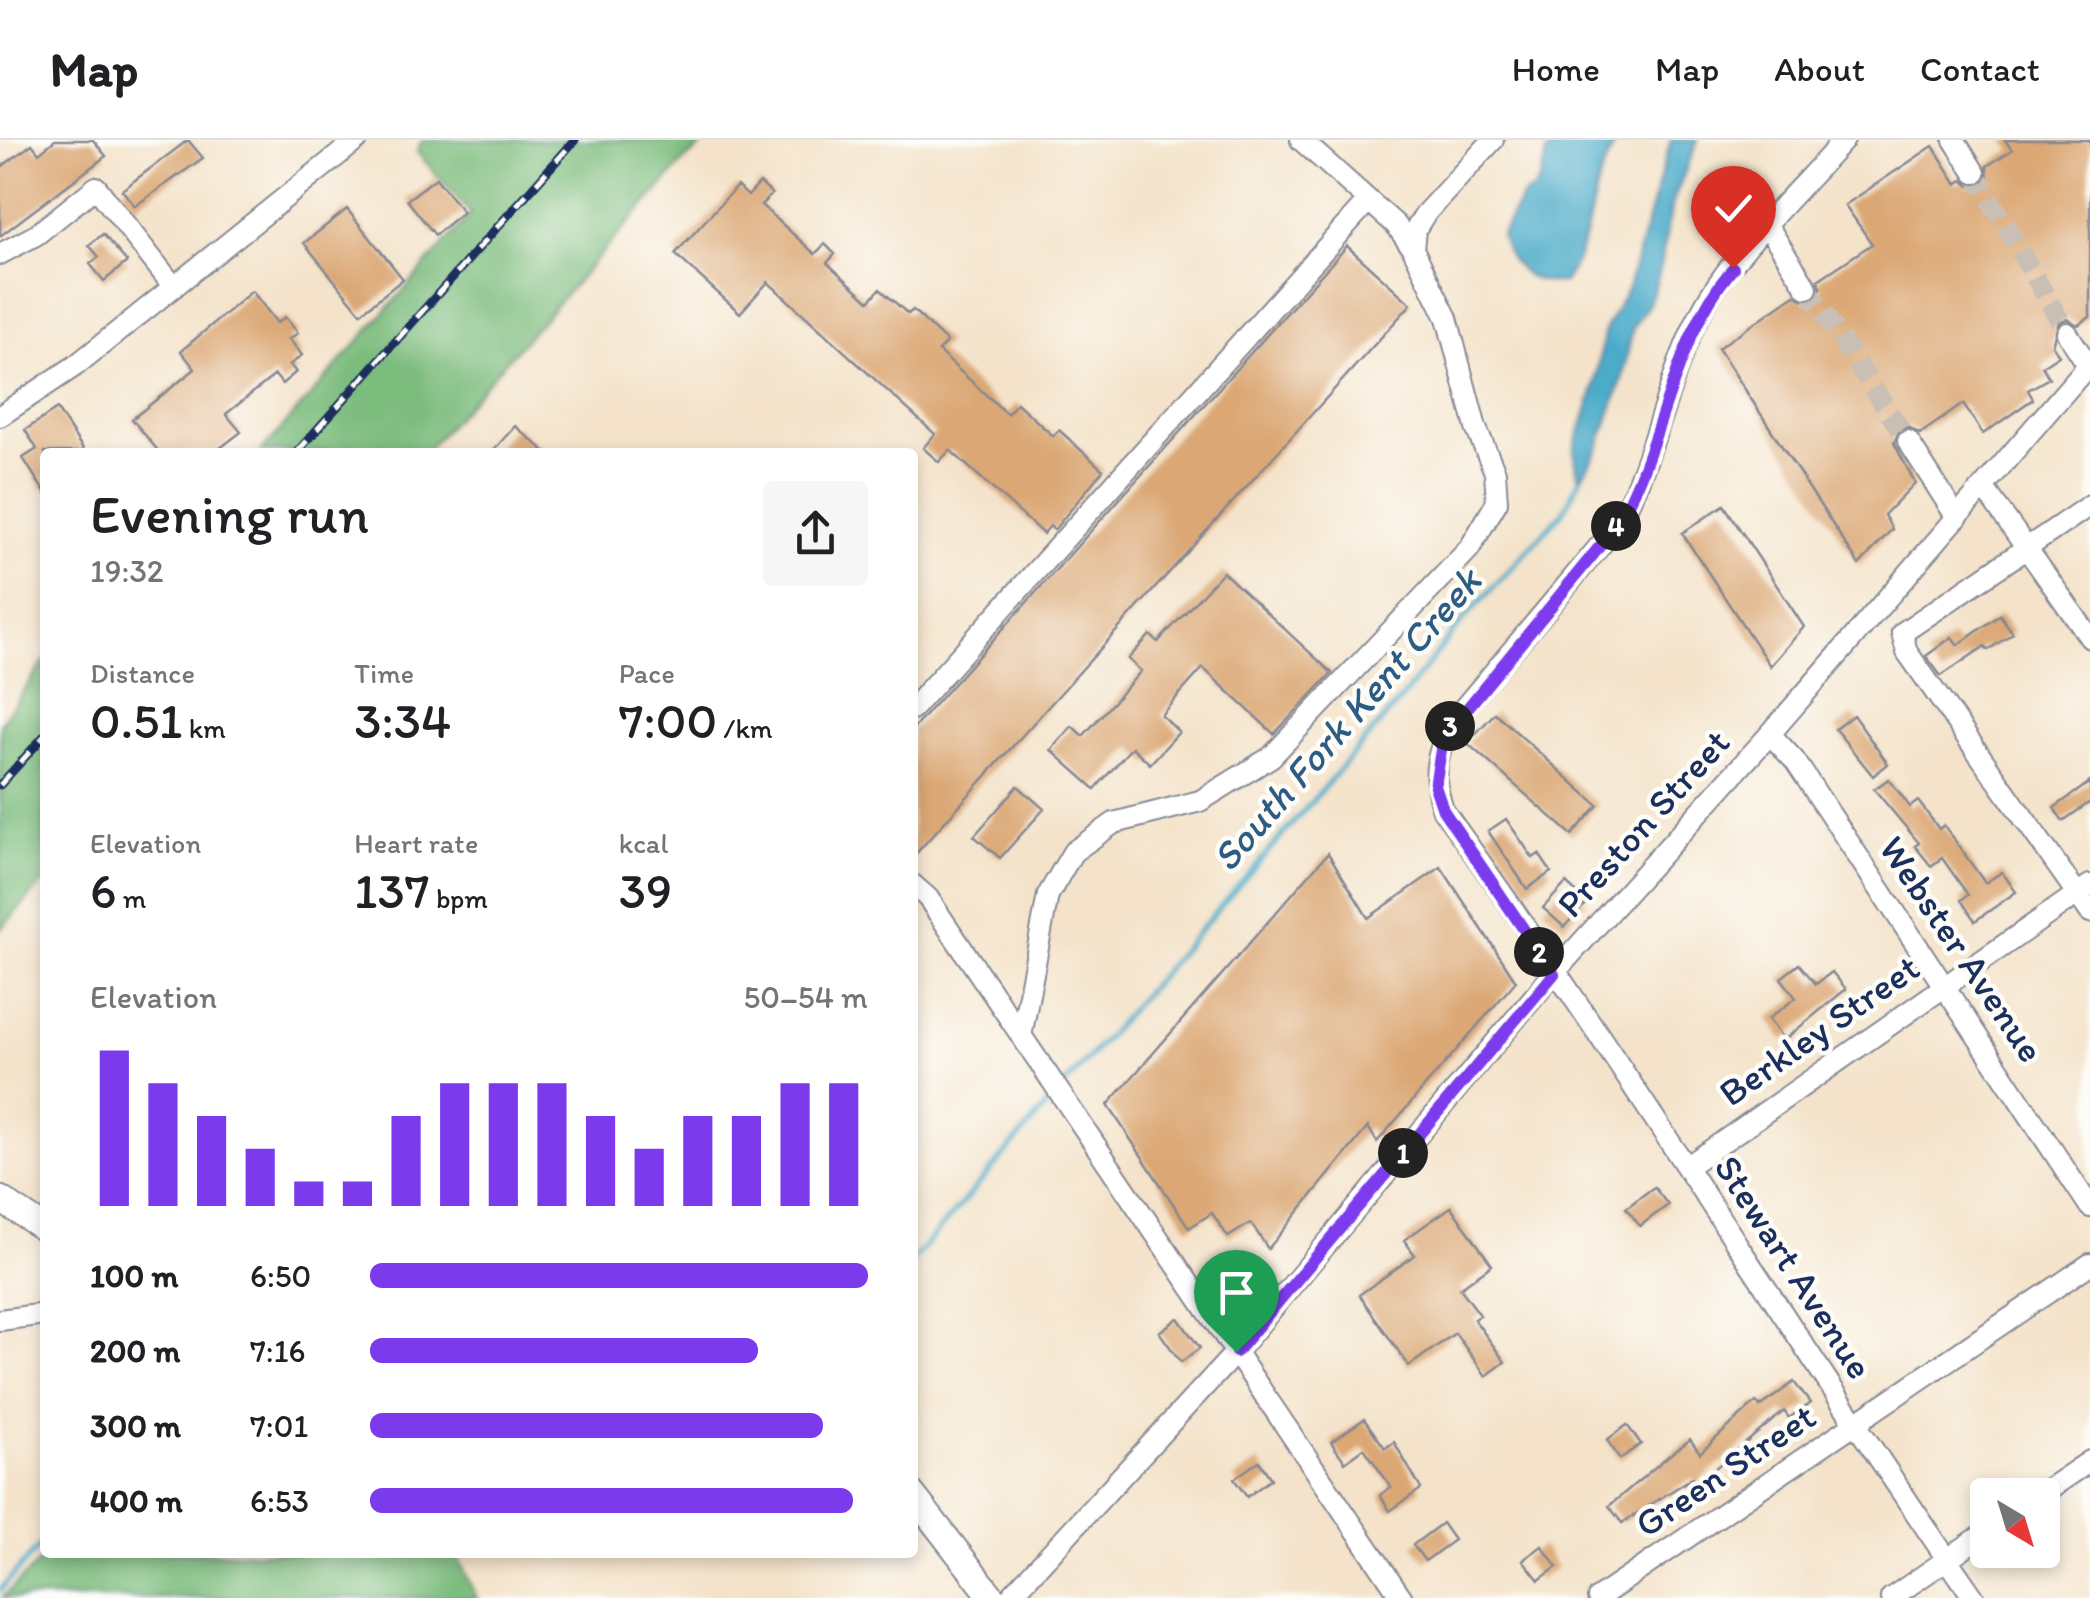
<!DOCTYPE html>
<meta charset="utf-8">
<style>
:root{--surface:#fff;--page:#f6f6f6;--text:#202124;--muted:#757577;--line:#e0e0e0;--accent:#7c3aed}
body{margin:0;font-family:Itim,sans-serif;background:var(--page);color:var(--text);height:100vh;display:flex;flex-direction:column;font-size:38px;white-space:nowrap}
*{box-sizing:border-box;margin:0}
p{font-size:32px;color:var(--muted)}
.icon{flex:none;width:55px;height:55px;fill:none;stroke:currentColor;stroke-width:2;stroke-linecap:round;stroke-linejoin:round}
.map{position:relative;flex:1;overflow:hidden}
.drawer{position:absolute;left:40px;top:308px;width:878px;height:1110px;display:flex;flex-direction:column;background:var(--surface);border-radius:10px;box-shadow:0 5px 15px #0003}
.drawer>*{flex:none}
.needle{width:65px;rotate:142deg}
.controls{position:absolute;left:1970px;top:1338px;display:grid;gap:20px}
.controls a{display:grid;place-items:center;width:90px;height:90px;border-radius:10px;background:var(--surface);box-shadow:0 5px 15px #0003;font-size:50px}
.pin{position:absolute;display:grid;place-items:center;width:85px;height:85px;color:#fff;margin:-102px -42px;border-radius:50% 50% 50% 0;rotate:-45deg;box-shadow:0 0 10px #0007}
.pin .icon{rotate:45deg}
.km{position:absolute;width:50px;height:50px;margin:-25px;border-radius:50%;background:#222;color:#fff;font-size:28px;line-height:50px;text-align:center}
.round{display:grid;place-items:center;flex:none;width:105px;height:105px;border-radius:10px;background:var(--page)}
.headline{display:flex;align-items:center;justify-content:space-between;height:170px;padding:0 50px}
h1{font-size:55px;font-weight:600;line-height:75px}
.stats{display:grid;grid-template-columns:repeat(3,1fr);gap:15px;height:170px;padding:10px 50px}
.stats div{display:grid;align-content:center}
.stats b{font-size:50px;font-weight:600}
.stats small{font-size:28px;font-weight:400}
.stats p{font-size:28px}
.chart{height:280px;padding:20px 50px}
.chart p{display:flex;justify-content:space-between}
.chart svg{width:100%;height:180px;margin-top:10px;stroke:var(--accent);stroke-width:6}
ul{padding:0 50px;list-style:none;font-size:32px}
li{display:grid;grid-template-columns:160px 120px 1fr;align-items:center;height:75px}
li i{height:25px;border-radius:12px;background:var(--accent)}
header{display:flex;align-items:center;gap:60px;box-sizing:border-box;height:140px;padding:0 50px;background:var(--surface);border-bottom:2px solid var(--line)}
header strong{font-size:48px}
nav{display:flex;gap:55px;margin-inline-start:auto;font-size:35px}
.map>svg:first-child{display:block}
</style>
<header>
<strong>Map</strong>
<nav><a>Home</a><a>Map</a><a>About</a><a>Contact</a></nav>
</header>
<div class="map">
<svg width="2090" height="1458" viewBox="0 0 2090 1458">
<rect width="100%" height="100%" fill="#fdfcf7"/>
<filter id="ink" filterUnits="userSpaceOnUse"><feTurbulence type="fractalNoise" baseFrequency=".01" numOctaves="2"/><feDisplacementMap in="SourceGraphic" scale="20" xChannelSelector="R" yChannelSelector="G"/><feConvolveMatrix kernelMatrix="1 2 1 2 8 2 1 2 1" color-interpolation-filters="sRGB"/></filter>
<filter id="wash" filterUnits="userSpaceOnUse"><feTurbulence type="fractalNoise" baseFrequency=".0048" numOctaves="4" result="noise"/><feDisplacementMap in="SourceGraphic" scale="40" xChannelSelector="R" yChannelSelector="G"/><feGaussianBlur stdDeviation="2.25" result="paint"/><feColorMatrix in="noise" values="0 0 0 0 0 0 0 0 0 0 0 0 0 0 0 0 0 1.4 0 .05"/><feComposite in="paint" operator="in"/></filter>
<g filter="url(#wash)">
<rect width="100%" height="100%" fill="#f4e3ca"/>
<path fill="#7bbc7d" stroke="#4b766e" stroke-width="2.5" d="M422 0H708L684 21 425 312H261L471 74 417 12Z
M45 521V740L0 790V584Z
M50 1412 456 1413 477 1458H2Z"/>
<path fill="#4cacca" stroke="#346e94" stroke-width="2.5" d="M1564 0H1617C1611 12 1604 24 1600 37 1587 74 1589 110 1563 143 1528 145 1509 126 1501 95L1523 56 1534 50 1541 39 1546 13Z
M1671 0H1698L1672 63 1659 134 1649 164 1633 187 1622 240 1598 310 1579 341 1574 310 1595 246 1605 189 1628 148Z"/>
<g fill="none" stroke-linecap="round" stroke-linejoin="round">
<path stroke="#4cacca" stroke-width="5" d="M1063 947 1401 559 1463 480 1563 372 1580 339
M912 1121 1056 955
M0 1450 45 1400"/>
</g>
<g id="blocks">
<path fill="#dba774" d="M55 0H93L106 16 0 96V28L32 4 39 13Z
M188 0 203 18 135 66 122 50Z
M2005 0H2090V177L2078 185 2067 179 2059 182 2052 205 2059 215 2042 226 2049 238 2028 250 2033 259 1983 294 1963 264 1920 294 1908 287 1900 290 1894 303 1915 343 1884 375 1892 389 1859 425 1718 208 1795 155 1807 162 1815 159 1821 148 1818 140 1872 104 1845 65 1933 6 1957 44 1963 40 1970 46 1982 45 1988 38 1987 26 2012 10Z
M436 38 463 72 435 95 407 60Z
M760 43 772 54 761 65 815 114 825 104 835 114 827 123 869 161 880 149 908 174 913 170 947 202 938 211 1007 274 1017 263 1053 296 1059 290 1103 330 1054 390 1050 386 1043 394 950 310 939 322 923 308 935 294 768 142 740 173 675 114 737 46 748 56Z
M347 69 403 139 361 173 304 103Z
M103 94 127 122 104 141 90 124 99 117 89 105Z
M1347 106 1411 164 912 718V590Z
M252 151 277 183 285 177 298 193 289 199 302 215 290 225 296 232 282 244 275 235 226 274 241 292 215 312H159L132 279 195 229 181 211Z
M57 269 85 312H45V353L23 318 37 309 25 290Z
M515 286 546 312H492Z
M1724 365 1804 487 1770 526 1682 393Z
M1223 432 1332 533 1274 594 1203 528 1161 575 1179 592 1150 624 1132 607 1095 649 1051 610 1072 586 1083 596 1141 531 1128 519 1150 495 1158 502Z
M2000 475 2013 493 1988 510 1985 506 1941 536 1926 516 1952 497 1958 505Z
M1495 573 1598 665 1572 695 1467 603Z
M1853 575 1888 624 1873 636 1835 589Z
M1889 639 1910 667 1918 661 1939 689 1944 685 1985 743 2002 732 2016 752 1975 781 1961 760 1968 755 1942 718 1931 726 1915 706 1919 703 1874 649Z
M2090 642V662L2063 681 2054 668Z
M1018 646 1044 669 1000 718 974 696Z
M1506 679 1533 718 1539 714 1551 732 1527 749 1488 691Z
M1328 713 1368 778 1441 727 1516 841 1377 1002 1368 987 1268 1109 1251 1083 1228 1097 1212 1073 1189 1088 1108 965Z
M1566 743 1587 762 1564 787 1543 768Z
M1799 824 1816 844 1832 832 1846 849 1784 900 1768 879 1796 858 1781 838Z
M1654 1047 1668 1065 1640 1086 1626 1068Z
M1451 1067 1492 1125 1460 1148 1480 1175 1474 1179 1505 1222 1486 1236 1455 1193 1409 1226 1359 1155 1415 1115 1404 1100Z
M1178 1178 1200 1208 1181 1222 1159 1192Z
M1794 1242 1810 1263 1789 1278 1784 1271 1696 1344 1692 1338 1622 1383 1609 1366 1673 1312 1690 1299 1700 1313 1756 1262 1760 1267Z
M1364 1279 1385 1308 1394 1302 1421 1349 1390 1371 1380 1355 1391 1347 1364 1308 1345 1322 1331 1302Z
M1627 1285 1641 1304 1620 1319 1607 1300Z
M1259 1321 1271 1339 1247 1357 1234 1339Z
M1442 1383 1454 1400 1425 1421 1413 1405Z
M1542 1406 1557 1427 1539 1440 1523 1420Z"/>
</g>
</g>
<g filter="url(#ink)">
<use href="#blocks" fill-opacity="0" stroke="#888994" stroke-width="2.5"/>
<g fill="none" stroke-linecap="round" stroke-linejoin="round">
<path stroke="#c9bfb4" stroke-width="20" stroke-dasharray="20 10" stroke-linecap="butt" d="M1975 33 2067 193
M1807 148 1908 301"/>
<g stroke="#888994" stroke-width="24">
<path id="minor" d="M1301 0 1396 85 1413 109
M1844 0C1804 45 1740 107 1710 156 1666 229 1659 316 1615 388L1458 575C1437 607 1430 633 1443 670 1628 927 1793 1198 1974 1458
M1954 0 1975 33
M1768 87 1807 148
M0 114 36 95 96 47 174 147
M2067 193 2088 225
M0 276 75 226 357 0
M1908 301 1957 378
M1984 348 2090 498
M2090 365 1902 493 1907 512 2090 772
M912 569 1368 61
M1770 594 1795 621 2090 1067
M912 744 928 758 1402 1458
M1022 891 1048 755 1073 712 1114 683 1200 661 1271 617 1469 409 1497 362 1495 332 1476 288 1447 178 1413 109 1415 90 1425 74 1493 0
M1688 1026 2090 745
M0 1180 45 1174
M2040 1355 2090 1321
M1009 1458 1236 1212 1554 833 1770 594 2090 223
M1598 1458 2090 1124
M1891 1458 1988 1391"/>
</g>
<g stroke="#888994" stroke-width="29">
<path id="major" d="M0 1059 45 1089
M912 1354 993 1458"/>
</g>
<use href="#minor" stroke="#fff" stroke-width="20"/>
<use href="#major" stroke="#fff" stroke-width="25"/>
<g stroke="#1b2f5e" stroke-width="9">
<path id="rail" d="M297 312 575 0
M0 645 45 595"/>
</g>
<use href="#rail" stroke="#fdfcf7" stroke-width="5" stroke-dasharray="15" stroke-linecap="butt"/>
</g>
</g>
<g fill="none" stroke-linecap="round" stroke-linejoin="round" filter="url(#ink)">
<g stroke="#fff" stroke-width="20">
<path id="route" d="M1236 1212 1554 834 1443 670 1435 646 1443 598 1615 388C1665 305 1669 204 1733 128"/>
</g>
<use href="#route" stroke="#7c3aed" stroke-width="12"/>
</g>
<g text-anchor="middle" stroke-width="9" stroke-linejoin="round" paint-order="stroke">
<g font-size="38" fill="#1b2f5e" stroke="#fdfcf7">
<text transform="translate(1643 683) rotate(-48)" y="13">Preston Street</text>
<text transform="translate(1962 809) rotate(56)" y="13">Webster Avenue</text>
<text transform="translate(1819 890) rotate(-35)" y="13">Berkley Street</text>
<text transform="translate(1794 1127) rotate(57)" y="13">Stewart Avenue</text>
<text transform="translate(1725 1330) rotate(-34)" y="13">Green Street</text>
</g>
<g font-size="40" font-style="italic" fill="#2c5b84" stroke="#fdfcf7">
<text transform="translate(1346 579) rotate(-49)" y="14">South Fork Kent Creek</text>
</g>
</g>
</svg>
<div class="controls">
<a><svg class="needle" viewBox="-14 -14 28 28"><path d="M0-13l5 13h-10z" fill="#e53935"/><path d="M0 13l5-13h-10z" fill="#757577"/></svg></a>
</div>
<div class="pin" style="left:1236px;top:1212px;background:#1e9e55"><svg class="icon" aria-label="arrive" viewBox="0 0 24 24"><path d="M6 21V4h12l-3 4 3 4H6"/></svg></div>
<div class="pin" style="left:1733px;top:128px;background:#d93025"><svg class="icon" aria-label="check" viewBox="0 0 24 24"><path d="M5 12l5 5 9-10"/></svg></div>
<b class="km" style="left:1403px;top:1013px">1</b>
<b class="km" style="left:1539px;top:812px">2</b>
<b class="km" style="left:1450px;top:586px">3</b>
<b class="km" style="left:1616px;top:386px">4</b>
<section class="drawer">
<div class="headline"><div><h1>Evening run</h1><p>19:32</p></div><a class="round"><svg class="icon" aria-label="share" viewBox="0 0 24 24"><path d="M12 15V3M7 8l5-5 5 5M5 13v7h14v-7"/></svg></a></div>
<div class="stats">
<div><p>Distance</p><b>0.51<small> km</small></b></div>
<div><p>Time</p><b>3:34</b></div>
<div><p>Pace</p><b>7:00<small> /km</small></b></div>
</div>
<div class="stats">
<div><p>Elevation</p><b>6<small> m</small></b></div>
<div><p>Heart rate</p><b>137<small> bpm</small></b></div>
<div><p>kcal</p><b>39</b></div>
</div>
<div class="chart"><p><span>Elevation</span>50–54 m</p>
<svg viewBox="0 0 160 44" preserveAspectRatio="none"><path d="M5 44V6M15 44V14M25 44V22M35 44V30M45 44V38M55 44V38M65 44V22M75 44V14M85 44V14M95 44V14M105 44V22M115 44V30M125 44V22M135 44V22M145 44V14M155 44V14"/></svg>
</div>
<ul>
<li><b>100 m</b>6:50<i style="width:100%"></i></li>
<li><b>200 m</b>7:16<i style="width:78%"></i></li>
<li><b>300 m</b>7:01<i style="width:91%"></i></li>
<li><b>400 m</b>6:53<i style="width:97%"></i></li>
</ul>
</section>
</div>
